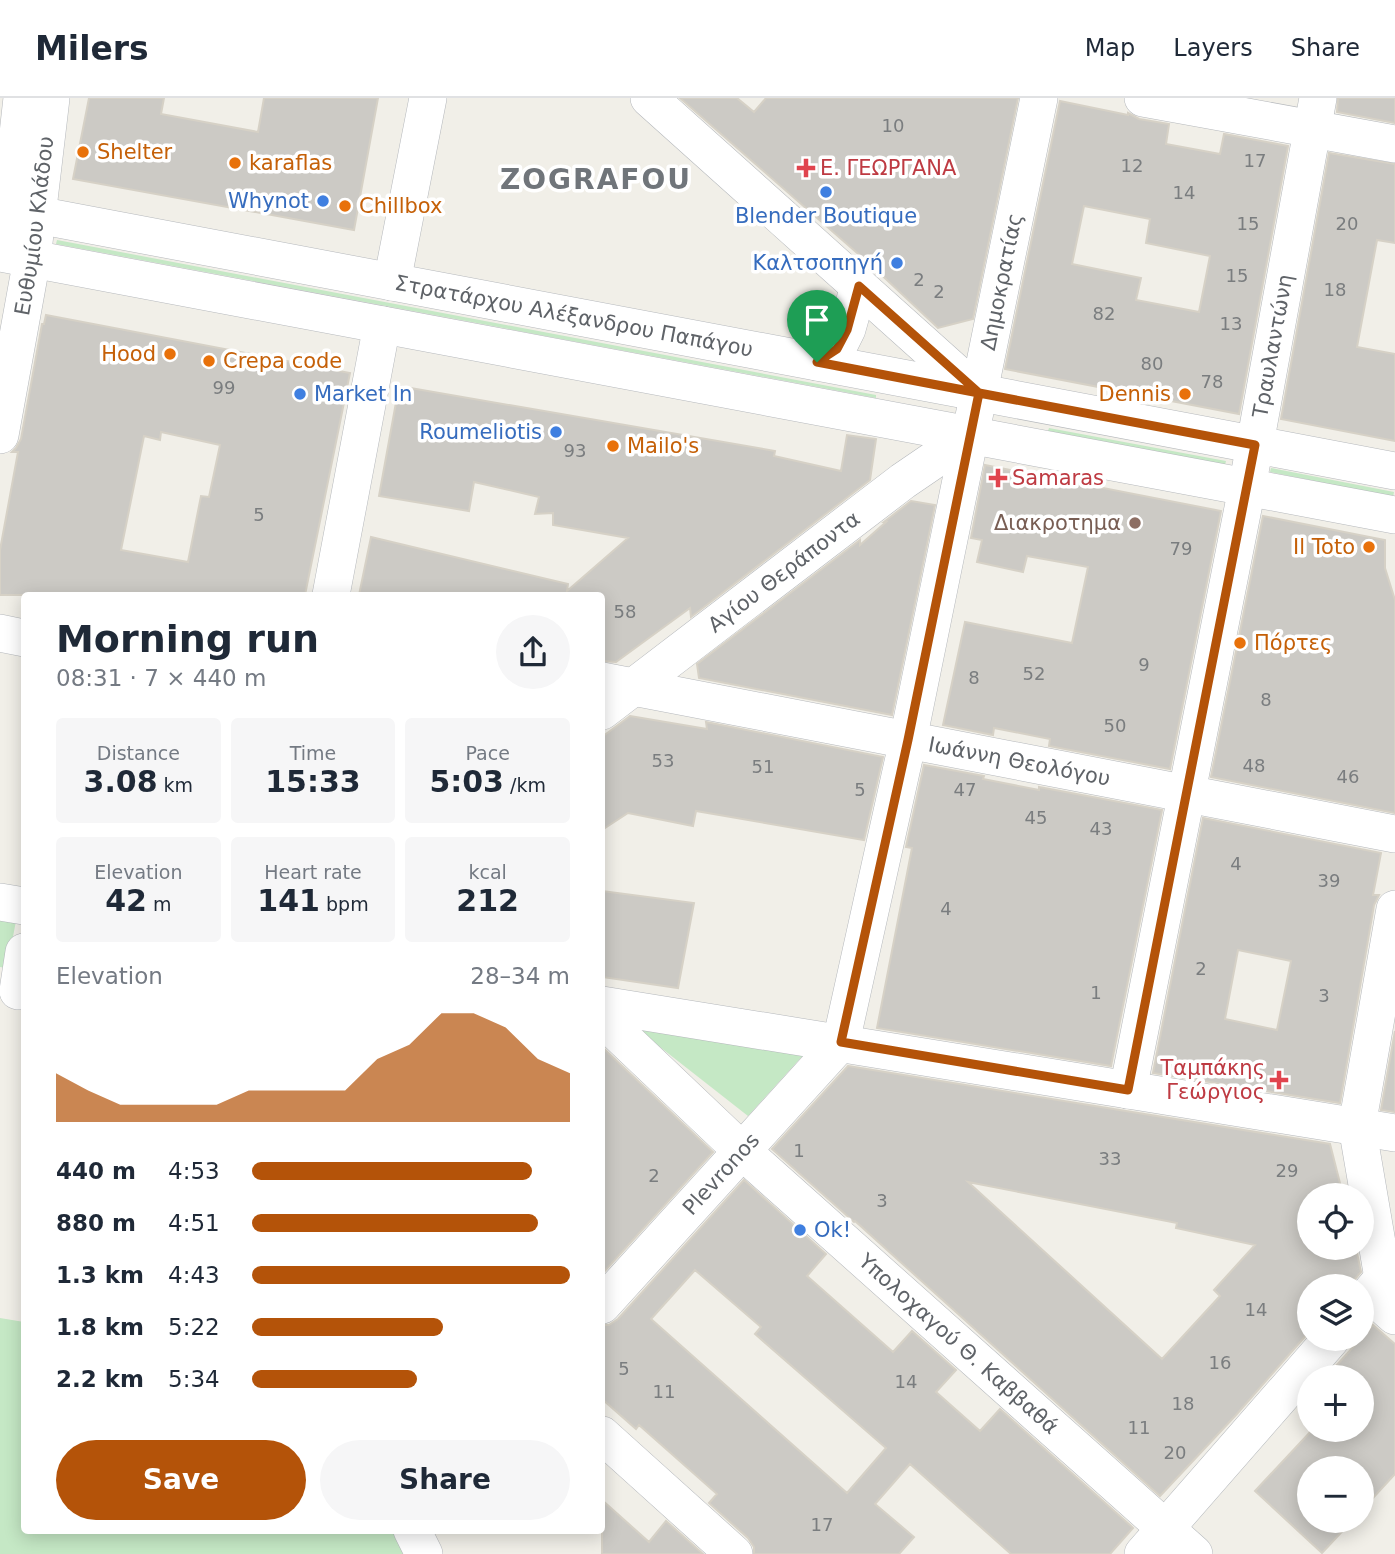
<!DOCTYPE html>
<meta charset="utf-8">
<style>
:root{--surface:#fff;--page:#f6f6f7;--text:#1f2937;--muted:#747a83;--line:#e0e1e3;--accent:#b45309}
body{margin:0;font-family:"DejaVu Sans",sans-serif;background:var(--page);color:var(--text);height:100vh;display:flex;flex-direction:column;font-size:26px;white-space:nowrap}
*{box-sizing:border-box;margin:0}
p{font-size:23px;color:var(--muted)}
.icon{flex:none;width:38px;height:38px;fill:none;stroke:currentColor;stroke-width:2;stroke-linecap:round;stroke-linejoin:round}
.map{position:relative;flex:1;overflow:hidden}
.details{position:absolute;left:21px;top:494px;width:584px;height:942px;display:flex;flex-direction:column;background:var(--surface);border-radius:7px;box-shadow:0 4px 18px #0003}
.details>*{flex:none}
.buttons{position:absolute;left:1297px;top:1085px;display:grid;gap:14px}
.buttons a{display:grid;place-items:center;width:77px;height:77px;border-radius:50%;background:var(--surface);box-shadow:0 4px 18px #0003;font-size:35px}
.pin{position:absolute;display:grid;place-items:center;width:60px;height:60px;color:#fff;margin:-72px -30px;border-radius:50% 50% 50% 0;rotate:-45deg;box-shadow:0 0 7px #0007}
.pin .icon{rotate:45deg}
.round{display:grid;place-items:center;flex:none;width:74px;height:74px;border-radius:37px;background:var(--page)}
.summary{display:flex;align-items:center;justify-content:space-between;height:119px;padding:0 35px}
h1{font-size:38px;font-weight:700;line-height:52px}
.stats{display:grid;grid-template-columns:repeat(3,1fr);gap:10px;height:119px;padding:7px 35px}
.stats div{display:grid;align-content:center;border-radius:7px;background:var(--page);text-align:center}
.stats b{font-size:30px;font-weight:700}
.stats small{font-size:19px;font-weight:400}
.stats p{font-size:19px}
.chart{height:196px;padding:14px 35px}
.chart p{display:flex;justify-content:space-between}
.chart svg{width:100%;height:126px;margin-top:7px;fill:var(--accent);opacity:.7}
.cta{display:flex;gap:14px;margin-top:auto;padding:14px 35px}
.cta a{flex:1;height:80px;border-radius:42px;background:var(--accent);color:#fff;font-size:28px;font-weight:700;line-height:80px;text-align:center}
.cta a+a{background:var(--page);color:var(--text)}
ul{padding:0 35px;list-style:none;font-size:23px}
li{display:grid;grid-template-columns:112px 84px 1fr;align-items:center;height:52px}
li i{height:18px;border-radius:9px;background:var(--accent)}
header{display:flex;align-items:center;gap:42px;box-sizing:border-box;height:98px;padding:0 35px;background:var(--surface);border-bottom:2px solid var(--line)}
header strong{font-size:33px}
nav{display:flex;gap:38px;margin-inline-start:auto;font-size:24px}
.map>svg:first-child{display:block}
</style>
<header>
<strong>Milers</strong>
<nav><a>Map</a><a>Layers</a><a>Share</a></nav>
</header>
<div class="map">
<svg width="1395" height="1456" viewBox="0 0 1395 1456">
<rect width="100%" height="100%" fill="#f1efe8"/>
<path fill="#c5e8c5" d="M57 142 876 297V300L56 146Z
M1049 330 1226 363 1225 367 1048 333Z
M1271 370 1394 394 1393 399 1270 374Z
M0 820 16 823 7 870 0 869Z
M623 920 807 953 748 1018Z
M0 1220 24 1224V1432H395L406 1456H0Z"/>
<path fill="#cccac5" stroke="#d6d1c6" stroke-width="2" fill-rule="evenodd" d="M89 0H164L161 16 258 34 264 0H378L354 132 73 81Z
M680 0H737L754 14 766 0H1018L973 221 938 230 872 168Z
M1338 0H1395V25L1337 14Z
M1060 3 1128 17V15L1139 21 1169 26 1166 46 1220 56 1224 36 1288 48 1239 316 1005 271ZM1084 108 1150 121 1146 145 1210 158 1199 214 1136 202 1141 180 1072 166Z
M1329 55 1395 66V145L1377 142 1357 249 1395 256V343L1281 321Z
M46 217 350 275 305 497H0V452L18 354H12L16 350 21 341 42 226H44ZM161 334 220 347 209 399 201 398 188 464 121 452 144 338 160 342Z
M399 288 775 353 774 358 841 373 847 337 876 341 870 382 691 519 690 510 616 564 602 563V497H359L371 439 568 486 567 493 628 440 553 427V415L535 416 539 399 474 384 469 413 379 398Z
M985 367 1221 413 1170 671 1049 648 1050 641 994 630 993 637 943 627 965 524 1072 545 1088 469 1027 458 1023 474 977 464 982 442 971 440Z
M911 403 935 407 892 617 699 580 697 566 860 442V447L886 424H884Z
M1263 418 1385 442V470L1395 502V715L1211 679Z
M630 618 707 631 706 624 883 659 864 742 696 713 693 728 628 715 602 732V639Z
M924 667 984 678 983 681 1039 692V689L1162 712 1111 968 877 930 912 750 906 749Z
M1203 720 1381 755 1373 797H1379L1374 807 1340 1005 1153 975ZM1238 852 1291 863 1277 932 1225 921Z
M602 793 694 805 678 890 602 879Z
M1395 933V1014L1381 1012Z
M602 949 713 1054 602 1176Z
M848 968 1330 1046 1343 1097H1309V1150H1356L1361 1174 1349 1188H1309V1234L1236 1317 1160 1398 855 1123 854 1124 772 1051ZM968 1084 1177 1125 1176 1130 1255 1147 1214 1192 1220 1198 1162 1261Z
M744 1082 826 1156 807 1178 893 1254 912 1233 956 1272 936 1294 980 1333 1000 1311 1131 1428 1133 1430 1110 1456H1011L910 1366 875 1406 914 1439 899 1456H754V1449L748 1440 709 1405 717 1396 639 1327 636 1331 602 1301V1227H609L618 1221ZM695 1172 761 1229 755 1236 886 1350 847 1395 651 1221Z
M1373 1227 1395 1246V1376L1362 1412V1370H1309V1423H1352L1322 1455 1255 1393 1312 1332H1362V1279H1326Z
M602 1402 649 1444 666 1423 703 1456H602Z"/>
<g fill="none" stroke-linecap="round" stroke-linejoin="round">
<g stroke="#b5b8bc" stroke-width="38">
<g id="minor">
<path d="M649 0 978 295"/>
<path d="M1143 0 1395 46"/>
<path id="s1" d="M0 110 1395 373"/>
<path d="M7 135 22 0"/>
<path d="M0 155 1395 417"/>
<path d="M392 184 428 0"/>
<path d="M817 264 837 251 847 231 859 188"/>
<path id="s2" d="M0 337 32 161 51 0"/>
<path d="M331 497 382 227"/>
<path d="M0 535 24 540"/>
<path id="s3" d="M602 583 1395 736"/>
<path id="s4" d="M602 613 903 383 969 338"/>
<path d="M0 804 24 808"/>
<path d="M18 893 24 854"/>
<path d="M602 907 1395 1035"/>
<path id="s5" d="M602 920 741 1052 1194 1456"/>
<path id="s6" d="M841 944 908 642 1039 0"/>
<path id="s7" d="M1128 992 1247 390 1318 0"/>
<path d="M1383 1180 1357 1028 1395 811"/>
<path d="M1370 1196 1395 1218"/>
<path d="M1362 1205 1395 1166"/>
<path id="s8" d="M602 1207 841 944"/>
<path d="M602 1337 734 1456"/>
<path d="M412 1432 424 1456"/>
<path d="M1143 1456 1331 1241"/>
</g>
</g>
<use href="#minor" stroke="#fff" stroke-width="37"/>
</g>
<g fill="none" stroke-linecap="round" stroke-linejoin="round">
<g stroke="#fff" stroke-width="14">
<path id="route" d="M817 264 979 295 908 642 841 944 1128 992 1255 347 979 295 859 188 847 232 837 251 817 264"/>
</g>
<use href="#route" stroke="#b45309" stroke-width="9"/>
</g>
<g fill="#e8710a" stroke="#fff" stroke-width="2.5">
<circle cx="83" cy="54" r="7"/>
<circle cx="235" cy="65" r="7"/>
<circle cx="345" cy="108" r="7"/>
<circle cx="170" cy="256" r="7"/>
<circle cx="209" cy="263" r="7"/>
<circle cx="1185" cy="296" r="7"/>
<circle cx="613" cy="348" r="7"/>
<circle cx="1369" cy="449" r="7"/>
<circle cx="1240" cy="545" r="7"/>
</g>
<g fill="#e0444e" stroke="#fff" stroke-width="2.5">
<path d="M802.5 59.5h7v7h7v7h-7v7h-7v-7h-7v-7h7z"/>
<path d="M994.5 369.5h7v7h7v7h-7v7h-7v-7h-7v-7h7z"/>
<path d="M1275.5 971.5h7v7h7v7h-7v7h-7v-7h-7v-7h7z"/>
</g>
<g fill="#3f7fe0" stroke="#fff" stroke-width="2.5">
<circle cx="826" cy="94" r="7"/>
<circle cx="323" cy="103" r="7"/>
<circle cx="897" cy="165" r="7"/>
<circle cx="300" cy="296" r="7"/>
<circle cx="556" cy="334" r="7"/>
<circle cx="800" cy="1132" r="7"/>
</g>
<circle fill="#8d6e63" stroke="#fff" stroke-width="2.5" cx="1135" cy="425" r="7"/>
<g text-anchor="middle" stroke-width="7" stroke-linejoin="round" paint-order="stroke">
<g font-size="18" fill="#7a7d7f">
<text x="893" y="34">10</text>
<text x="1255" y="69">17</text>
<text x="1132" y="74">12</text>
<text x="1184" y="101">14</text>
<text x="1248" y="132">15</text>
<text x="1347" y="132">20</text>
<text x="1237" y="184">15</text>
<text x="919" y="188">2</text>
<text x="1335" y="198">18</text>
<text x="939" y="200">2</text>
<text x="1104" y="222">82</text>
<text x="1231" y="232">13</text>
<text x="1152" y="272">80</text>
<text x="1212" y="290">78</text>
<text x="224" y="296">99</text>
<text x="575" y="359">93</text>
<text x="259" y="423">5</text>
<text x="1181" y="457">79</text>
<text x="625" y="520">58</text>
<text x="1144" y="573">9</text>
<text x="1034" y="582">52</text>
<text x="974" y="586">8</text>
<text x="1266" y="608">8</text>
<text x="1115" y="634">50</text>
<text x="663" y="669">53</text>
<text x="1254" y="674">48</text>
<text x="763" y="675">51</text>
<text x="1348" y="685">46</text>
<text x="860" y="698">5</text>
<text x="965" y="698">47</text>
<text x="1036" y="726">45</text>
<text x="1101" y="737">43</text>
<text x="1236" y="772">4</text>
<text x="1329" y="789">39</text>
<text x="946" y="817">4</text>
<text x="1201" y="877">2</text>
<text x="1096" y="901">1</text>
<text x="1324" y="904">3</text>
<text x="799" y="1059">1</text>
<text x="1110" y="1067">33</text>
<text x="1287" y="1079">29</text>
<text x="654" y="1084">2</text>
<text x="882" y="1109">3</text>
<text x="1256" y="1218">14</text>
<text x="1220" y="1271">16</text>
<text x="624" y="1277">5</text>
<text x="906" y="1290">14</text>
<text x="664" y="1300">11</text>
<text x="1183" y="1312">18</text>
<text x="1139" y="1336">11</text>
<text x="1175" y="1361">20</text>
<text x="822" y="1433">17</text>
</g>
<g font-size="21" fill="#c56008" stroke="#fff" text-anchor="start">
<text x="97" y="61">Shelter</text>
<text x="249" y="72">karaflas</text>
<text x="359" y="115">Chillbox</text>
<text x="156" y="263" text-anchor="end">Hood</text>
<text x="223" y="270">Crepa code</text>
<text x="1171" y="303" text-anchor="end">Dennis</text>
<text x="627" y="355">Mailo's</text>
<text x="1355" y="456" text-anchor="end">Il Toto</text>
<text x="1254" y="552">Πόρτες</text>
</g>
<g font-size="21" fill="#be3a42" stroke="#fff" text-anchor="start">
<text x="820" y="77">Ε. ΓΕΩΡΓΑΝΑ</text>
<text x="1012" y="387">Samaras</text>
<text x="1265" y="977" text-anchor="end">Ταμπάκης<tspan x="1265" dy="24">Γεώργιος</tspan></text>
</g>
<g font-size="21" fill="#366cbe" stroke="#fff" text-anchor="end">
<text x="309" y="110">Whynot</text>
<text x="826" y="125" text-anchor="middle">Blender Boutique</text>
<text x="883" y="172">Καλτσοπηγή</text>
<text x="314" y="303" text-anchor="start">Market In</text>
<text x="542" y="341">Roumeliotis</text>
<text x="814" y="1139" text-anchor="start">Ok!</text>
</g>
<g font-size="21" fill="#5f6368" stroke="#fff">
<text dy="7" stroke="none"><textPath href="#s2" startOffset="212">Ευθυμίου Κλάδου</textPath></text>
<text dy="7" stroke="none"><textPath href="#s6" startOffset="777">Δημοκρατίας</textPath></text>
<text dy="7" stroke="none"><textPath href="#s1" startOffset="584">Στρατάρχου Αλέξανδρου Παπάγου</textPath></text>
<text dy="7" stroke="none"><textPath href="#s7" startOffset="758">Τραυλαντώνη</textPath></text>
<text dy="7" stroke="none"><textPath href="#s4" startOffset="229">Αγίου Θεράποντα</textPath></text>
<text dy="7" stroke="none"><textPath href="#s3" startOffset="425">Ιωάννη Θεολόγου</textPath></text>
<text dy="7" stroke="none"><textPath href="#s8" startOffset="177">Plevronos</textPath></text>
<text dy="7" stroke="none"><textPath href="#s5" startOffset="483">Υπολοχαγού Θ. Καββαθά</textPath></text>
</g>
<g font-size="21" fill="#785e54" stroke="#fff" text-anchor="end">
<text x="1121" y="432">Διακροτημα</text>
</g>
<g font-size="28" font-weight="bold" letter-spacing="2" fill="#70757a" stroke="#fff">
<text x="596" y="91">ZOGRAFOU</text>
</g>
</g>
</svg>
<div class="buttons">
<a><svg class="icon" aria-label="locate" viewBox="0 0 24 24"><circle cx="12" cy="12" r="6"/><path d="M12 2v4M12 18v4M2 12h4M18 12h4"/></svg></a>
<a><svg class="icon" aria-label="layers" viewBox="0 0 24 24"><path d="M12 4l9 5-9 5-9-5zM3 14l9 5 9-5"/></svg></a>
<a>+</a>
<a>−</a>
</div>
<div class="pin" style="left:817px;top:264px;background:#1e9e55"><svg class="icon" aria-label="arrive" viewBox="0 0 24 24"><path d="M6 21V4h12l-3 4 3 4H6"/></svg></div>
<section class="details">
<div class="summary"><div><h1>Morning run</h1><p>08:31 · 7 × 440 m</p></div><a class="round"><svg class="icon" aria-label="share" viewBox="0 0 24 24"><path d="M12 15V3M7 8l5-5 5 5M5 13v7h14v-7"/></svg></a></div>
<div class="stats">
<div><p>Distance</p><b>3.08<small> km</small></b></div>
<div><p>Time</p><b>15:33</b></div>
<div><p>Pace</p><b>5:03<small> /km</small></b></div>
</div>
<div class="stats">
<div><p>Elevation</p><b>42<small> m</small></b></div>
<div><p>Heart rate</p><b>141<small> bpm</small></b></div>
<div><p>kcal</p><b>212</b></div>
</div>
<div class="chart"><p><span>Elevation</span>28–34 m</p>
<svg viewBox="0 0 160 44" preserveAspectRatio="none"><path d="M0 44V27L10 33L20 38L30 38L40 38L50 38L60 33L70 33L80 33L90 33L100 22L110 17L120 6L130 6L140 11L150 22L160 27V44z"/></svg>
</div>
<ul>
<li><b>440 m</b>4:53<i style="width:88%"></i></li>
<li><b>880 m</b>4:51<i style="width:90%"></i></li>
<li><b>1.3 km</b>4:43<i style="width:100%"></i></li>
<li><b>1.8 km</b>5:22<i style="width:60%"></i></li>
<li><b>2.2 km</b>5:34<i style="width:52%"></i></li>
</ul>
<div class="cta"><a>Save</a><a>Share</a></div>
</section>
</div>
